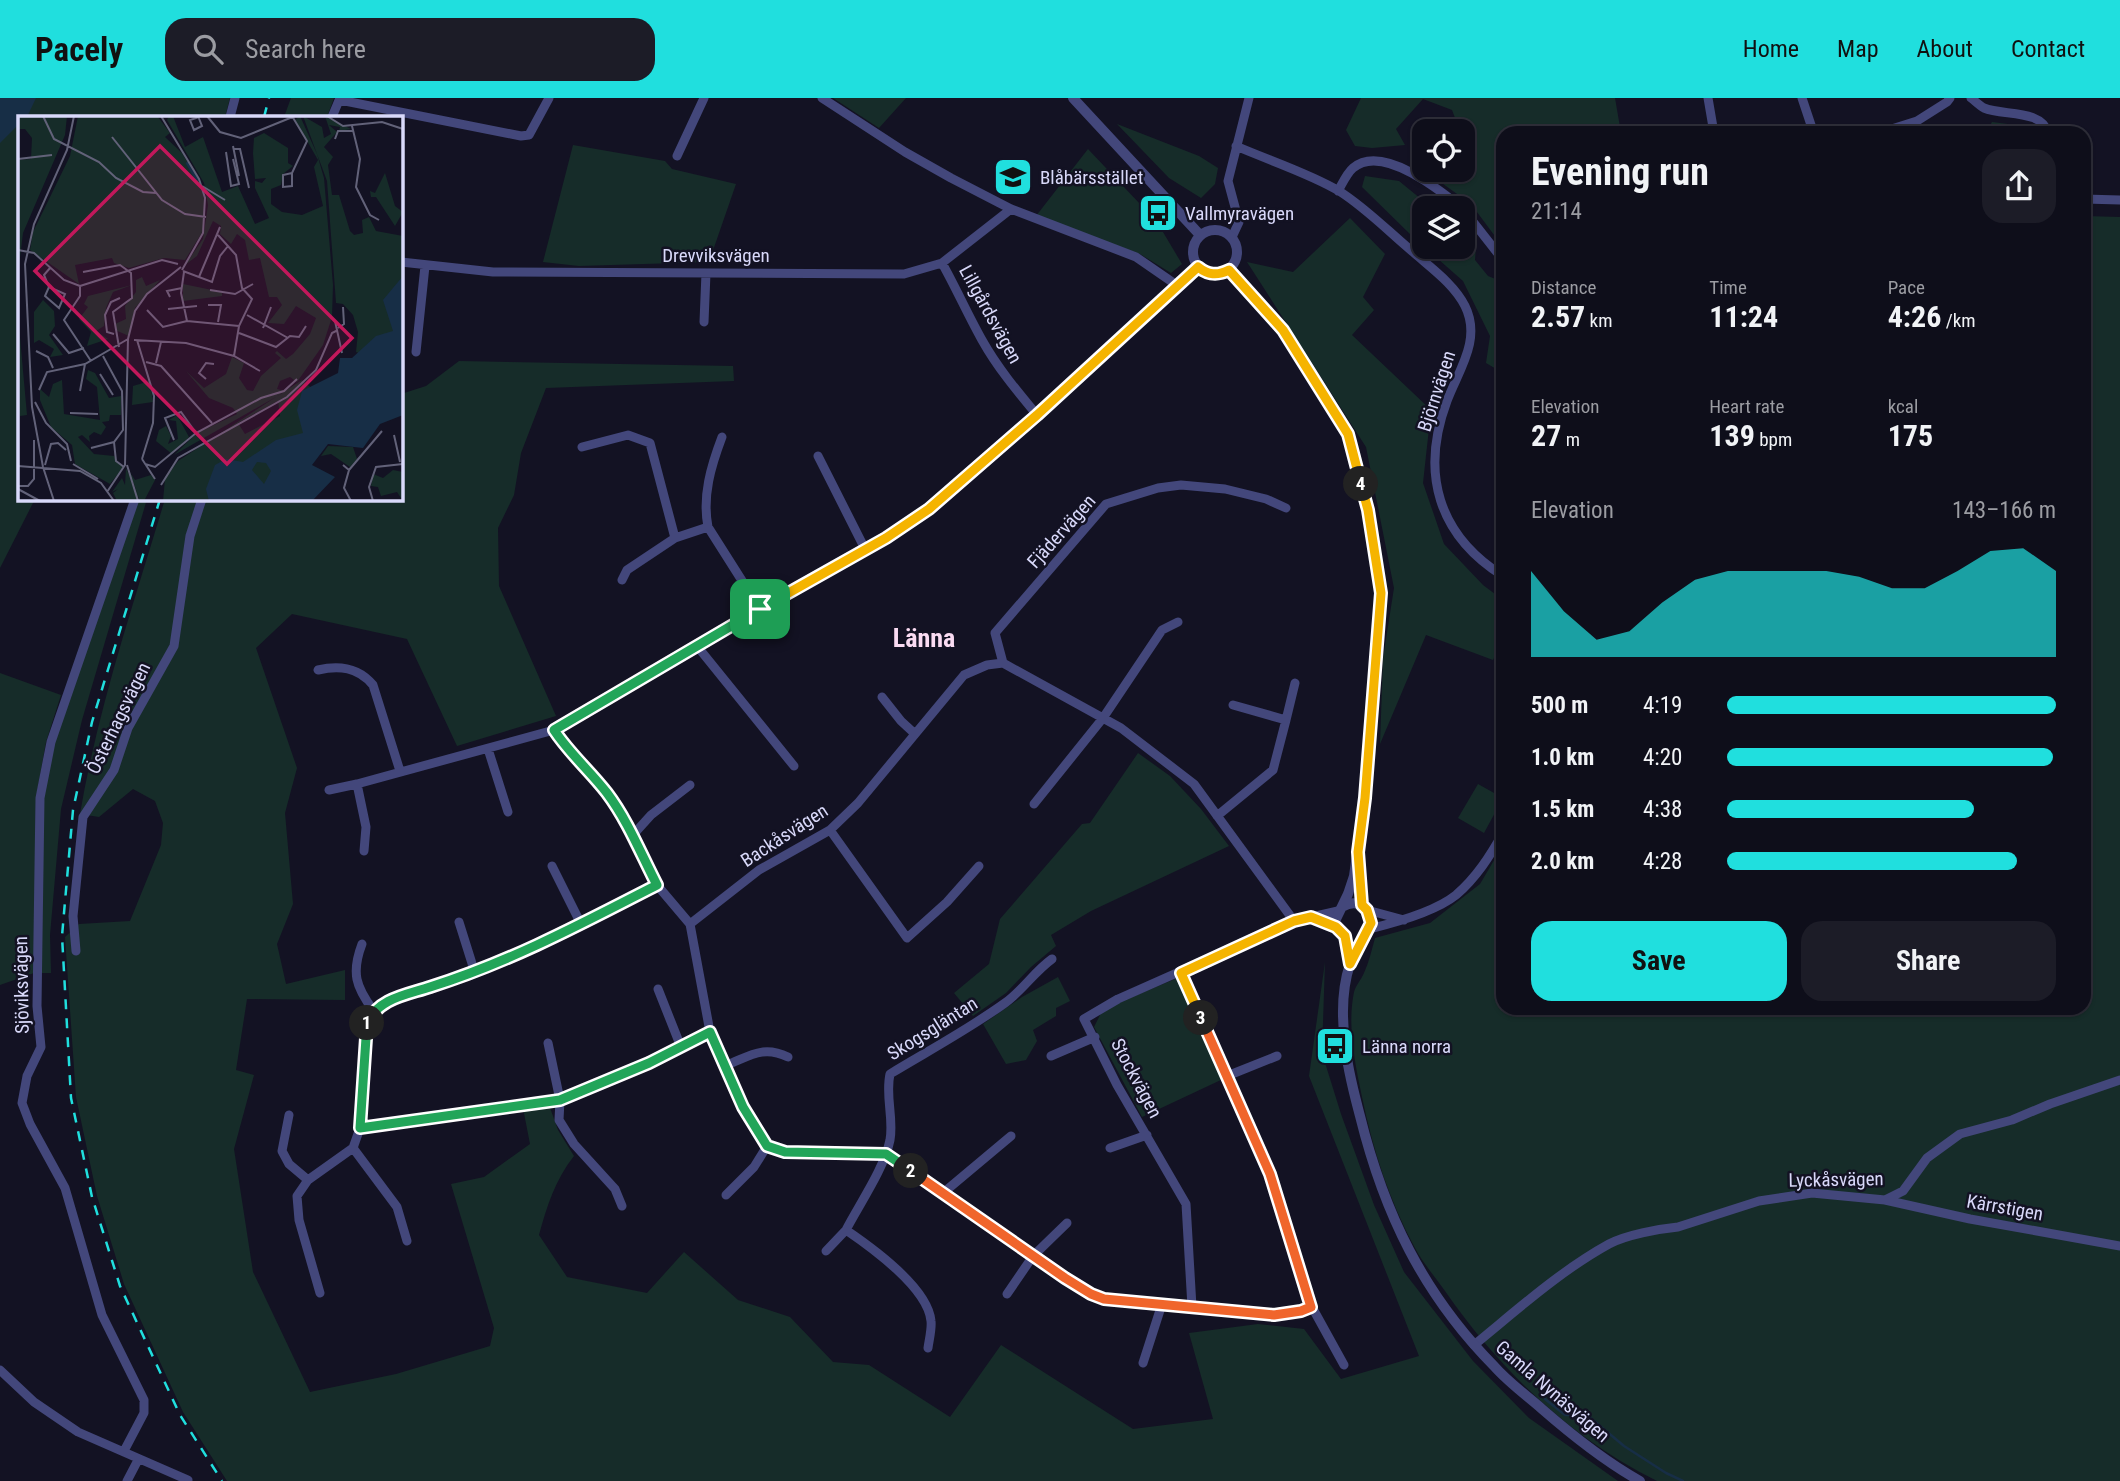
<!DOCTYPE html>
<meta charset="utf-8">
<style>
:root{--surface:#0e0e1a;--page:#1c1c27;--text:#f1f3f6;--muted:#9b9ca2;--line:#2e2e39;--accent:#20dfde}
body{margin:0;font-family:"Roboto Condensed",sans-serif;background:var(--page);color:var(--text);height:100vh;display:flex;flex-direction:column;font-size:26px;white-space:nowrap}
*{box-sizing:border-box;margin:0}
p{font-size:23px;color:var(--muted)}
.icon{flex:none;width:38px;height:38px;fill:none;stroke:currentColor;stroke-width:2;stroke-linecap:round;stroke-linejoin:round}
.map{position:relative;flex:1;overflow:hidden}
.drawer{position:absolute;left:1496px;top:28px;width:595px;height:889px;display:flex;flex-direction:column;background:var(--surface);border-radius:21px;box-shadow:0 2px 5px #0004,0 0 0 2px var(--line)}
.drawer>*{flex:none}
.buttons{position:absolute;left:1412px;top:21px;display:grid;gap:14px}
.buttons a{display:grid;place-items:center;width:63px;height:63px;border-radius:14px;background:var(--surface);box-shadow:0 2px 5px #0004,0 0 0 2px var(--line);font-size:35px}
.pin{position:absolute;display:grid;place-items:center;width:60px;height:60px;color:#fff;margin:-30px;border-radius:14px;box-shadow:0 4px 10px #0006}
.km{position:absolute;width:35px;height:35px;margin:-18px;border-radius:50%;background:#222;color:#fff;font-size:19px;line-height:35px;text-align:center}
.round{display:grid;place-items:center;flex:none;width:74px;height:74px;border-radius:21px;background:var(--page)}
.head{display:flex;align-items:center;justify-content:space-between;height:119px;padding:0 35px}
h1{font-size:38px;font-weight:700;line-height:52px}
.metrics{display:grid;grid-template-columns:repeat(3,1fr);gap:10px;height:119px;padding:7px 35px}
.metrics div{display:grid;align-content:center}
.metrics b{font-size:30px;font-weight:700}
.metrics small{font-size:19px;font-weight:400}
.metrics p{font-size:19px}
.chart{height:196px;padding:14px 35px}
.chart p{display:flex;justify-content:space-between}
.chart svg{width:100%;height:126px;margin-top:7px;fill:var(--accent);opacity:.7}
.action{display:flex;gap:14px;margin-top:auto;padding:14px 35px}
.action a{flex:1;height:80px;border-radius:21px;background:var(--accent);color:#111;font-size:28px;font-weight:700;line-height:80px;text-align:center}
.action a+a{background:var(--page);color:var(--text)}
ul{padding:0 35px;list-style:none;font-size:23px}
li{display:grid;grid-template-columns:112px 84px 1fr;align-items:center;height:52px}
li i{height:18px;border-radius:9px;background:var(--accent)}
header{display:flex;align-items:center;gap:42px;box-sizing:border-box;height:98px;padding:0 35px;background:var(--accent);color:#111}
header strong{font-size:33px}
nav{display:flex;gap:38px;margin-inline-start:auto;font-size:24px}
.search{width:490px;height:63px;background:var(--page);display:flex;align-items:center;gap:18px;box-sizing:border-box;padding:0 24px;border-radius:21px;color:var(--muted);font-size:26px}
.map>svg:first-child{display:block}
</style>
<header>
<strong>Pacely</strong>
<div class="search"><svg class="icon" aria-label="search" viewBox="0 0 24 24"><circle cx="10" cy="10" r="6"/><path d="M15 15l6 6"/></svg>Search here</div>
<nav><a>Home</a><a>Map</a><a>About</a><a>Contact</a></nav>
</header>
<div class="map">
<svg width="2120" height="1383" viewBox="0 0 2120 1383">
<rect width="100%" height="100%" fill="#131223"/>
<path fill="#162c29" d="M0 0H230L225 19H19V401H35L0 470Z
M291 0H334L327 19H284Z
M833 0H906L879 30Z
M1361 0H1615L1621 35H1503V149L1471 106 1439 83 1446 72H1463V33H1460L1452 12 1423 1 1396 31 1405 47 1372 50 1355 48 1346 32Z
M1992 24 2032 29 2033 35H1986Z
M1117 26 1199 58 1218 70 1215 86 1201 100 1169 80Z
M573 47 665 63 672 71 736 86 709 164 579 168 543 164Z
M1088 51 1157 124 1182 166 1171 175 1140 156 1036 118Z
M1365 78 1399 83 1432 110H1424V149H1463V136L1476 147 1475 162 1488 178 1503 184V275L1486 265 1490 238 1463 183 1413 139 1362 89Z
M2084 118 2120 119V1383H1657C1571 1341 1499 1271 1445 1193 1435 1179 1423 1165 1415 1150 1389 1102 1373 1052 1362 999 1355 965 1347 929 1354 894 1356 887 1361 882 1364 875 1369 864 1372 851 1375 840L1430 825 1480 786 1503 747V910H2084Z
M1350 120 1385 156 1363 199 1374 212 1352 237 1431 312 1423 385 1444 446 1483 487 1503 502V540L1493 562 1426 537 1380 646 1383 560 1394 490 1366 349 1247 164 1293 174Z
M459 263 733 268 734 283 546 290 521 355 514 397 498 430 499 488 556 618 457 648 407 541 292 516 256 550 297 670 285 715 293 806 277 846 286 886 345 872V902L247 901 236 972 254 977 234 1051 253 1174 310 1294 396 1276 490 1248 494 1230 451 1086 484 1079 530 1046 523 1010 549 1007 558 1032 574 1058C555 1082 547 1108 539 1137L567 1179 647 1195 684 1154 738 1202 790 1219 833 1264 869 1267 950 1319 1001 1247 1133 1331 1213 1321 1189 1235 1258 1226 1304 1231 1341 1281 1419 1258 1309 978 1325 864 1322 955 1341 1016 1374 1107 1404 1174 1473 1263 1529 1320 1618 1383H227L183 1314 124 1186 97 1098 76 999 65 839 79 826 130 823 161 747 163 725 155 703 133 691 99 719 80 716C98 609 134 505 165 401H401V296L426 288Z
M138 401H147L82 622 61 711 50 837 51 875H40L42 701 54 645Z
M0 575 61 597 46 644 36 700 34 875 0 887Z
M1138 655 1170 678 1201 711 1229 748 1091 813 1051 837 1056 848 1031 869 1006 895 973 918 954 895 989 866 1000 821 1082 726 1090 725Z
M1478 686 1503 700 1484 735 1458 720Z
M1058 879 1070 903 1056 910V918L1033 932 1037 943 1026 962 1006 966 983 926 1022 899Z
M1180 879 1223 981 1142 1019 1094 929 1103 911Z"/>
<path fill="#172e46" d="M0 0H36L27 19H19V26L0 45Z"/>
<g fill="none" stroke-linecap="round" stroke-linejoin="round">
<path stroke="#172e46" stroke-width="2.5" d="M1545 1301 1565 1317H1587L1624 1348 1666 1375 1683 1383"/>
<path stroke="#43477b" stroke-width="9" d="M822 0 905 54 951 80 1011 111 1136 159 1178 188
M1708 0 1714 35
M1802 0 1812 30 1819 35
M1971 0C1975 3 1980 8 1984 10 2003 18 2042 11 2048 35
M340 2 521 38 529 37 549 0
M230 19 235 0
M332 19 340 0
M1879 35 1917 23 1947 4 1950 0
M1236 48C1268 62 1311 76 1339 93 1366 110 1389 134 1413 154 1431 170 1454 186 1465 208 1482 242 1458 273 1447 303 1420 375 1438 437 1503 478
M677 58 704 0
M1338 93C1342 86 1347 75 1353 70 1382 45 1440 92 1462 110
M2084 101 2120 102
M1463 111 1503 162
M1232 139 1239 124 1228 83 1249 0
M401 164 493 174 904 176 942 165 1011 111
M942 165C956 190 968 217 982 242 997 269 1017 293 1037 317
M704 224 706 175
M416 254 425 168
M582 349 628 337 650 345 675 440 627 472 622 482
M818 358 865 451
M708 429 760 511
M675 440 708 429C702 398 711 368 722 339
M697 548 794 668
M1003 565 995 535 1106 406 1158 390 1181 387 1225 391 1266 401 1286 410
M318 572C339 567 358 569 373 587L400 673
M882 599 901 623 914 635
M1286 622 1295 585
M554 632 579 666 606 695 627 726 657 787 690 826 710 934 743 1009 767 1048 785 1054 886 1056 1065 1180 1091 1196 1104 1201 1274 1217 1301 1213 1312 1209
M488 651 508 714
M357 686 366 729 364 753
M329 692 357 686 554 632 886 440 929 411 1037 317 1198 169
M1034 706 1103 620 1162 532 1178 524
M1217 718 1273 672 1286 622 1233 607
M830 732 907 840 947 804 979 768
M632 738 651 717 690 687
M552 768 581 826
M1367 812 1404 822
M1311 819 1336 829
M459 824 475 875
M690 826 759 772 830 732 858 705 964 577 987 567 1003 565 1121 630 1194 686 1294 823
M1369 831C1394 825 1436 813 1456 797 1476 780 1490 758 1503 735
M362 846C351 875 356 889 373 912
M76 853 73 818 83 719 114 672 128 630 174 548 190 438 202 401
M1181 875 1270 1076 1312 1209 1344 1267
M658 891 681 949
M548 945 560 1002 559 1022 574 1046 615 1091 622 1108
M1051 958 1095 939
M727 967C750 958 763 947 788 959
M1227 978 1277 958
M289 1017 282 1053 289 1066 308 1082
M360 1030 560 1002 649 965 710 934
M353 1050 397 1109 407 1143
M1110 1050 1147 1037
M943 1095 1011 1038
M726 1097 754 1069 767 1048
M1885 1102 1903 1093 1927 1060 1960 1036 2012 1022 2050 1006 2120 982
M846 1132C860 1105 884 1071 890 1042 894 1020 885 998 890 976 928 953 969 931 1005 905 1023 892 1034 874 1052 861
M826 1153 846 1132C871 1149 928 1190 931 1223 932 1231 929 1242 928 1250
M320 1195 299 1122 297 1098 308 1082 353 1050 360 1030 366 927 373 912 386 903 475 875 510 860 657 787
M1007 1196 1033 1158 1067 1125
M1192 1209 1186 1106 1117 987 1084 921 1118 901 1294 823 1338 813
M1474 1247C1517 1212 1560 1173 1609 1146 1626 1137 1658 1131 1678 1129L1759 1103 1812 1095 1885 1102 1970 1121 2120 1148
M1143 1265 1162 1206
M0 1272 34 1304 78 1334 188 1382
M124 1353 144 1315V1302L102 1217 65 1090 30 1026 22 1005 27 978 41 949 37 908 40 700 51 644 135 401
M127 1383 138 1362"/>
<path stroke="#43477b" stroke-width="10" d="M1073 0 1200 137
M1193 154a22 22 0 1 1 44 0a22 22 0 1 1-44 0Z
M1229 172 1283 232 1348 336 1368 412 1381 495 1365 700 1354 778 1348 796 1335 823 1336 829 1345 838 1350 866
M1359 771 1362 807
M1342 809C1354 802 1364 805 1370 818 1371 835 1355 850 1350 866 1342 890 1342 921 1345 945 1347 970 1354 995 1360 1018 1384 1115 1423 1196 1494 1268 1508 1284 1526 1297 1542 1311 1573 1338 1604 1363 1640 1383"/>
<path stroke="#20dfde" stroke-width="2.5" stroke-dasharray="10 9" stroke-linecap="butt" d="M264 19 269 0
M160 401 92 624 73 712 62 838 71 1000 92 1099 120 1188 180 1317 222 1383"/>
</g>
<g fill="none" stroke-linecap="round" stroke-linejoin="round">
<g stroke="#fff" stroke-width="14">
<path id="split-1" d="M367 925C379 900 406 897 430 889 510 864 583 825 657 787 641 756 628 723 607 695 590 673 569 655 554 632L760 511"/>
</g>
<g stroke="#fff" stroke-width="14">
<path id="split-2" d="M367 925 360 1030 560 1002 649 965 710 934 743 1009 767 1048 785 1054 886 1056 911 1073"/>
</g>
<g stroke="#fff" stroke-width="14">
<path id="split-3" d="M911 1073 1065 1180 1091 1196 1104 1201 1274 1217 1301 1213 1311 1209 1270 1076 1201 920"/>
</g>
<g stroke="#fff" stroke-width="14">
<path id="split-4" d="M1201 920 1181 875 1294 823 1311 819 1336 829 1345 838 1350 866 1371 825 1367 812 1362 807 1358 754 1365 700 1381 495 1368 412 1361 386"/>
</g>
<g stroke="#fff" stroke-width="14">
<path id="split-5" d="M760 511 886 440 929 411 1037 317 1198 169C1208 177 1217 178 1229 172L1283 232 1348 336 1361 386"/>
</g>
<use href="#split-1" stroke="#22a559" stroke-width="9"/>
<use href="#split-2" stroke="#22a559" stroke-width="9"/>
<use href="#split-3" stroke="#f0652b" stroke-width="9"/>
<use href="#split-4" stroke="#f5b400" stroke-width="9"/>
<use href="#split-5" stroke="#f5b400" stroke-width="9"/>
</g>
<defs>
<g id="school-square" transform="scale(2.0125)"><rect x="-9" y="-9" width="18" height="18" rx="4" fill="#20dfde" stroke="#131223"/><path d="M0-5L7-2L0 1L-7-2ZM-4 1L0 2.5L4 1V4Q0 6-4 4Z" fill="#111"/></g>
<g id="bus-square" transform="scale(2.0125)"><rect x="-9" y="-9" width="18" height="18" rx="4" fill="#20dfde" stroke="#131223"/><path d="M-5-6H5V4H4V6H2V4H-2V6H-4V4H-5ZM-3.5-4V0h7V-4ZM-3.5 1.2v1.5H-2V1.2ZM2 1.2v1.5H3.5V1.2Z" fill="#111"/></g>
</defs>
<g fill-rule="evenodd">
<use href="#school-square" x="1013" y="79"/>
<use href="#bus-square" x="1158" y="115"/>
<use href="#bus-square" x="1335" y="948"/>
</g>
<g text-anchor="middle" stroke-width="5" stroke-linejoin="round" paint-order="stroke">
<g font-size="19" fill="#d9d9fa" stroke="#131223" text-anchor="start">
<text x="1040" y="86">Blåbärsstället</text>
<text x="1185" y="122">Vallmyravägen</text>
<text x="1362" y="955">Länna norra</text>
</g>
<g font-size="19" fill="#d9d9fa" stroke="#131223">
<text x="716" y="164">Drevviksvägen</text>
<text transform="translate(991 216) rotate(61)" y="7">Lillgårdsvägen</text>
<text transform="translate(1436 293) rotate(-72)" y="7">Björnvägen</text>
<text transform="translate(1061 433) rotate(-48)" y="7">Fjädervägen</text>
<text transform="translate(118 620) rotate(-64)" y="7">Österhagsvägen</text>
<text transform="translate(784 737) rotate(-33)" y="7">Backåsvägen</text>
<text transform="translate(21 887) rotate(-91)" y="7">Sjöviksvägen</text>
<text transform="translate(932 930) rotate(-32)" y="7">Skogsgläntan</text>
<text transform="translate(1137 980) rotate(62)" y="7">Stockvägen</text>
<text transform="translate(1836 1081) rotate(-1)" y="7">Lyckåsvägen</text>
<text transform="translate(2005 1109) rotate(10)" y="7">Kärrstigen</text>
<text transform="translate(1553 1293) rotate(41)" y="7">Gamla Nynäsvägen</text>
</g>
<g font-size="26" font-weight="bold" fill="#fadbf2" stroke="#131223">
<text x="924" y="549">Länna</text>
</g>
</g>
<g transform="translate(18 18)">
<rect width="385" height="385" fill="#131223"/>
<path d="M0 0H49L47 19 5 117 0 158V44L13 43 14 22 7 13H0ZM60 0 140 1 152 17 147 21 164 37 181 66 187 85 185 115 167 144 146 142 111 152 96 147 94 142 57 149 61 168 12 134 15 116 52 40ZM151 0H155L167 31 185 21 204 76 220 70 237 108 251 102 237 72V65L244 67 248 62 237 63 235 37 236 22 246 17 270 32V47L275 50 265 58 263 69 253 73V88L264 96 284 99 305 90 296 51 300 44 277 4 282 0 299 38 306 62 315 169 314 201 305 229 279 266 272 261 262 265 259 273 267 275 263 278 156 339 179 317 219 298 215 292 191 282 168 255 186 272 208 258 214 241 226 247 221 262 229 274 235 275 243 260 263 242 257 237 259 235 268 243 275 238 292 218 298 202 278 190 266 208 250 207 264 189 259 181H251L242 142 231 144 227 124 219 118 213 128 202 118 203 110 195 105 179 140 167 149 185 123 190 89 186 67 149 4ZM285 0 304 11 306 22 313 18 307 0 333 13 321 15 322 11 311 9 319 16 306 31 315 41 310 49 314 79H321L332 115 336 119 345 117 344 104 351 101 358 115 385 120V252L338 236 340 216 335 199 325 188 318 187 309 65ZM367 57 377 90 385 96 377 110 358 81H353L352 75 357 77ZM124 161 128 170 142 164 117 192 111 220 97 214V208L108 203 107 190 118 176V164ZM165 168 204 176V180L165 185ZM114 169 95 176 88 192 86 210 78 215 90 223 69 230 73 216 61 203 70 191 66 188 70 180ZM25 184 36 195 37 210 31 219 45 239 32 241 36 233 21 224 16 227V196ZM0 199 9 299 2 300 0 288ZM70 254 77 257 91 282 103 280V299H92L91 305 84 306 88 311 83 319 76 316 71 320 72 326 64 319 60 321 76 338 96 340 105 352 92 368 57 348 54 329 33 311 22 284V273L31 281 35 268 44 264 46 298 82 304 79 271 68 263ZM284 264 326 300 266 380 145 385 147 363 160 345ZM260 285 262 300 227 318 220 307ZM132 265 135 286 114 289 115 270ZM159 299 171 321 154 338 138 325 141 314 148 310 153 320 150 328 160 323 158 305 151 304ZM310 330 335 331 339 343 332 351 313 338 303 340ZM108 352 120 379 111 355 117 364 133 359 137 364 126 385H121L120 379V385H99L95 377 100 373 94 376 104 362 107 369ZM375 354 385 356V385L379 376 363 380 360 371 353 370 355 358 365 362Z" fill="#162c29" fill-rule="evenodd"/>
<path d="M385 160V299L362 308 345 332 310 328 294 349 317 361 294 385H191L188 373 197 349 208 343 225 346 258 324 285 317 279 294 284 275 320 257 322 242H334L358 220 375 215 365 184ZM239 346 248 347 253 355 246 368 234 354Z" fill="#172e46" fill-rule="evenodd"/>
<path fill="none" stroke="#172e46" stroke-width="3.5" d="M169 46 180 65"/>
<path fill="none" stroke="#626279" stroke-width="2" d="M25 0 36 23 81 46 98 62 125 76 138 77M143 0 181 63 187 82 185 117 164 154M180 0 184 10 176 14 172 4 181 1M189 0 202 16 223 22 277 0M274 0 289 25 274 57V70L265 71V59L274 57M309 0 325 10 364 6 385 13M334 10 342 43 338 71 352 99 361 104M94 21 144 84 167 98 188 101M317 23 320 15H335M215 30 221 60M215 33H222L231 72M208 36 213 70 221 68 215 43M0 43 34 39M184 70 207 84M200 119 218 139 224 172 234 183 221 210 216 240M0 134 16 137 46 164 62 170M165 155 194 166 202 140 210 130M65 156 102 149 113 157 114 182 95 196 101 231M166 156 163 177 169 205M181 161 202 111M62 170 144 144 160 148M62 170V180L46 204 73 245M31 171 47 178 41 192 27 180 31 171 26 159 32 152M192 174 217 178 235 168M152 181 149 175 164 172M190 189H203L200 206M150 193 179 190M129 194 145 211 169 205M229 199 270 222M169 205 221 210M317 205 324 237M245 212 253 191M320 212 326 208 325 191M221 217 258 231 272 220 281 221 288 210M35 218 51 237 66 232M96 218 89 216 87 199 93 186 102 182M116 224 168 227 216 240 242 255M119 224 136 280 135 307 124 343M18 235 30 241 35 252M128 246 143 250 194 307M138 247 143 226M82 258 95 279M188 263 181 257 188 247 196 248M21 274 29 256 67 248 110 223M62 275 67 248M17 286 28 307 49 328 53 345M52 297 80 298M376 319 382 346M156 324 147 302 163 296 178 317M96 326 98 345 106 351M73 332 96 326 105 314 104 275 85 240M124 343 137 363M55 348 80 363M127 348 137 351 178 317 243 282 266 275 279 263M27 349 33 328 40 327 48 334M109 349 120 385M325 349 331 354 326 372 333 385M0 350 62 355 83 367 96 385M331 354 364 315M143 369 160 342 269 281 298 254 314 217 320 214M0 370H10L16 363V324M0 373 22 385M89 376 107 349 110 223 117 195 129 178 163 151M36 385 25 351 14 291 7 148 16 108 49 34 56 0M355 385 351 371 358 351 385 348"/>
<path fill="#c2185b" fill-opacity="0.15" stroke="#c2185b" stroke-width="3.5" d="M142 30 334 222 209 348 17 155Z"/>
<rect width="385" height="385" fill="none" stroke="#d9d9fa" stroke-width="3.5"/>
</g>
</svg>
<div class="buttons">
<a><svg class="icon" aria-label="locate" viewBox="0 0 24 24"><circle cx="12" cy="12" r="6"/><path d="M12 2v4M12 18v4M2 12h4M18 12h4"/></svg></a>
<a><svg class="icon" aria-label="layers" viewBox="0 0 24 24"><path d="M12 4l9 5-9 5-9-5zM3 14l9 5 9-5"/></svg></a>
</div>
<div class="pin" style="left:760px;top:511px;background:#1e9e55"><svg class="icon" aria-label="arrive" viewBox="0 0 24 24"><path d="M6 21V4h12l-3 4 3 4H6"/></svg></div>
<b class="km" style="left:367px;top:925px">1</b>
<b class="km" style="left:911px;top:1073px">2</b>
<b class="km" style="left:1201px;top:920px">3</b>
<b class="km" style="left:1361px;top:386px">4</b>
<section class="drawer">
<div class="head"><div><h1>Evening run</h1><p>21:14</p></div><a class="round"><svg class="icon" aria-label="share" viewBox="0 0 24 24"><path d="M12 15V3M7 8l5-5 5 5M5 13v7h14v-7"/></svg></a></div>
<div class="metrics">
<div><p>Distance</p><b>2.57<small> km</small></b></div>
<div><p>Time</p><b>11:24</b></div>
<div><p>Pace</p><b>4:26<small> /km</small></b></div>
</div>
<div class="metrics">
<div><p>Elevation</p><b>27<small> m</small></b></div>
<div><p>Heart rate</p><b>139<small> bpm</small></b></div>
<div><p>kcal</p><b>175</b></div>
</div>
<div class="chart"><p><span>Elevation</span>143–166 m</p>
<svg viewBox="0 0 160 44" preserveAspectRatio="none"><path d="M0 44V14L10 28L20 38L30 35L40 25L50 17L60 14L70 14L80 14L90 14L100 16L110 20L120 20L130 14L140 7L150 6L160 14V44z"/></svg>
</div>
<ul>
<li><b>500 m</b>4:19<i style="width:100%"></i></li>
<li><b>1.0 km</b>4:20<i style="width:99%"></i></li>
<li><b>1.5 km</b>4:38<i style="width:75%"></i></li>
<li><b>2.0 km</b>4:28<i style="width:88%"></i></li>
</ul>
<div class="action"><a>Save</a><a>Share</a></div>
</section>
</div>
